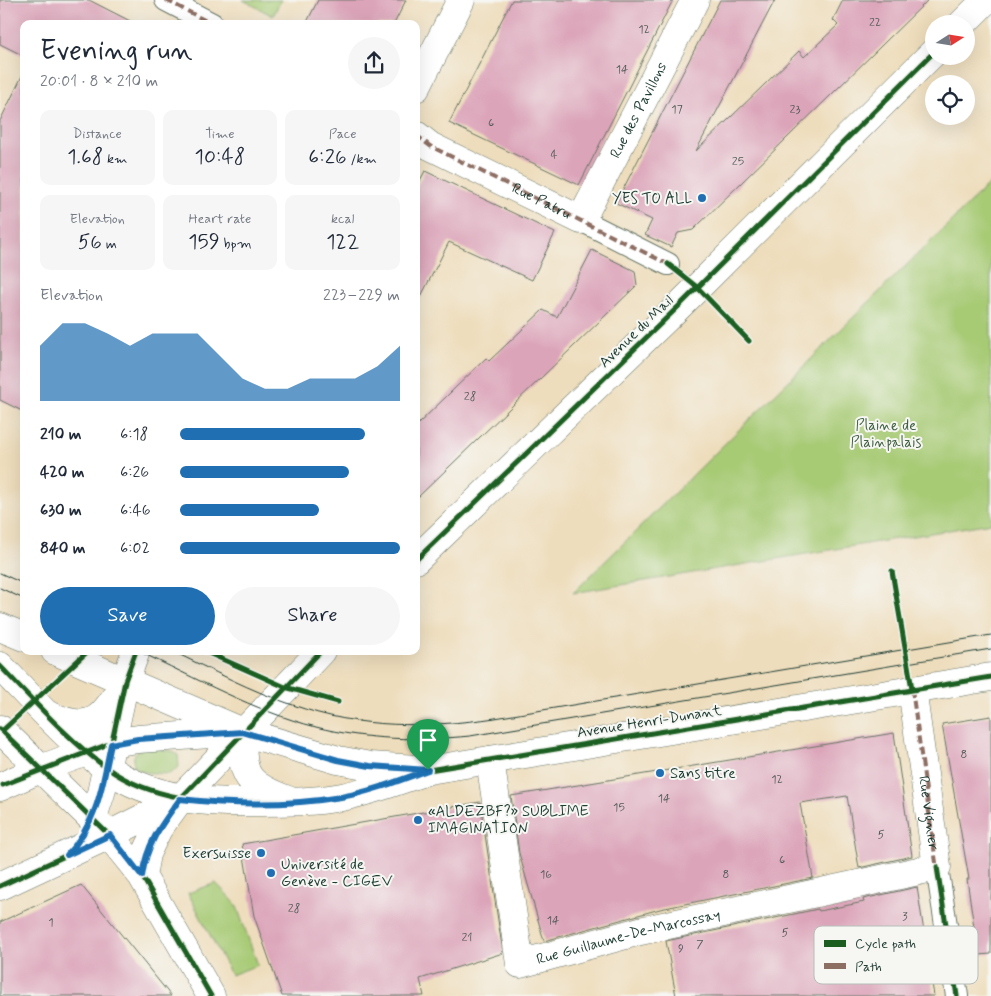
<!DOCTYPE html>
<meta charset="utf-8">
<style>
:root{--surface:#fff;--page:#f6f6f7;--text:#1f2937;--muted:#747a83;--accent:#1f6fb2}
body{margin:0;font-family:Mynerve,sans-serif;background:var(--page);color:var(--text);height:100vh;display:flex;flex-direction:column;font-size:19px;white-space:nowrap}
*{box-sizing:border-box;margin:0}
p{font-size:16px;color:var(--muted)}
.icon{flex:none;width:28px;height:28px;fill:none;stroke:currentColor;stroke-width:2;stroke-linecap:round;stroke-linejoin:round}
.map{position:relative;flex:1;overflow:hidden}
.sheet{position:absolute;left:20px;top:20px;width:400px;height:635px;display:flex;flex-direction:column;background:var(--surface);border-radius:10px;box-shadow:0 5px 20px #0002}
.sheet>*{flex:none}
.needle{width:32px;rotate:78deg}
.controls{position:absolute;left:925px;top:15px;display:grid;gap:10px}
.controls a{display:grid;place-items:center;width:50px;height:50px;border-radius:50%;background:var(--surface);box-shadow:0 5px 20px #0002;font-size:25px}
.pin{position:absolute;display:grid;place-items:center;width:42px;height:42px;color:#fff;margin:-51px -21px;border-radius:50% 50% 50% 0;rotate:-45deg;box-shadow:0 0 5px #0007}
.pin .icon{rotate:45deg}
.round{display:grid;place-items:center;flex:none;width:52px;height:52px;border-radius:26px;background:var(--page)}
.head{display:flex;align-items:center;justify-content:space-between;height:85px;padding:0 20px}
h1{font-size:28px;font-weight:600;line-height:38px}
.metrics{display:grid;grid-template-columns:repeat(3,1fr);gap:8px;height:85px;padding:5px 20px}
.metrics div{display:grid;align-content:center;border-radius:10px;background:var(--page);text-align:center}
.metrics b{font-size:21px;font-weight:600}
.metrics small{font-size:14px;font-weight:400}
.metrics p{font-size:14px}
.chart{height:140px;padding:10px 20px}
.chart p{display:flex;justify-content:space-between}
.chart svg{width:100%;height:90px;margin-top:5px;fill:var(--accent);opacity:.7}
.button{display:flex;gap:10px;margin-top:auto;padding:10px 20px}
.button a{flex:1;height:58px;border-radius:30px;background:var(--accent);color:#fff;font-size:20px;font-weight:600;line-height:58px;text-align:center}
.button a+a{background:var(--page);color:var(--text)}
ul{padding:0 20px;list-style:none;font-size:16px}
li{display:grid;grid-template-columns:80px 60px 1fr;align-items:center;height:38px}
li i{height:12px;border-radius:6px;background:var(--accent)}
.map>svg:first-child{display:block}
</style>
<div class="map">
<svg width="991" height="996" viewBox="0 0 991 996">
<rect width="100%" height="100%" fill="#f6f6f2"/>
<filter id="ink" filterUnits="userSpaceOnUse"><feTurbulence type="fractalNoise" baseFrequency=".02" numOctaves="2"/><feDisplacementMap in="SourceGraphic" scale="10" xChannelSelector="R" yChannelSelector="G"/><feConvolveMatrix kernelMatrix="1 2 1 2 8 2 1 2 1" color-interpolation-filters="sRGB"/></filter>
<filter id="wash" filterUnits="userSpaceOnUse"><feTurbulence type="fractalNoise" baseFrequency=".0096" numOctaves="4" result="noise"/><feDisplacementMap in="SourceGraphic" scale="20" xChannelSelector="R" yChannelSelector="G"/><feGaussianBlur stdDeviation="1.12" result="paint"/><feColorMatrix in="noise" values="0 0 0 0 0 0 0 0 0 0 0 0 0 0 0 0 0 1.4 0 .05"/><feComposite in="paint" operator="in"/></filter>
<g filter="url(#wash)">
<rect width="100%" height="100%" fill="#eeddbc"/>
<path fill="#a7ca74" stroke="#638454" d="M243 0H281L273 16Z
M991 182V523L573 593Z
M145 748 172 751 178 755 179 767 169 774C158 773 129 775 134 757 135 751 139 750 145 748Z
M216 883 236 904 258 965 231 975 188 893Z"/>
<g id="blocks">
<path fill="#dca4b9" d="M0 0H89L136 24H24V56L0 44Z
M318 0H406L394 24H306Z
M512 0H673L579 185 449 123Z
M720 0H775L696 151 799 51 804 57 838 25 833 20 843 0H928L693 230 678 233 671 247 645 235 652 220 616 203Z
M24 72V412L0 400V121Z
M425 171 555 233 532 280 449 242 416 306V188Z
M592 250 635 271 637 285 416 499V426L486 358 489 361 543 310 557 317Z
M991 716V954L978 955 967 879H969L942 724Z
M894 733 912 856 859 868 847 796 800 803 813 878 660 909 544 941 519 853 511 796Z
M480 802 503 953 420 979 424 996H282L254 916 242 844Z
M81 885 133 949 171 996H0V922Z
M917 887 934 996H676L666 941 818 909 819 911 864 902 863 899Z"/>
</g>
</g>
<g filter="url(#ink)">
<use href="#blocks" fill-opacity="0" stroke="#677564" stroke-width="1"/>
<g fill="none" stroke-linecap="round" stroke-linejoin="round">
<g stroke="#677564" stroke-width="24">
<path id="pedestrian" d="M166 0 212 24
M581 220 668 264
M937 867 957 996"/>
</g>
<g stroke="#677564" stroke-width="29">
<g id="minor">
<path id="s1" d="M416 135 430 146 581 220 695 0"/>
<path id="s2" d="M490 760 520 964 640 931 937 867 912 689"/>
<path d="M0 787 40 769"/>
<path d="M0 886 109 835"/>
</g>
</g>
<g stroke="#677564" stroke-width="29">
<path id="tertiary" d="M416 88 461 0
M125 681 136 651"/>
</g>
<g stroke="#677564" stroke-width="29">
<path id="secondary" d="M962 24 986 0
M416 560 682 303 934 52
M0 627 24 637
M55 651 243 732 338 760 370 766 417 769
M0 666C31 698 71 743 107 768 152 800 205 803 259 802 287 802 314 802 342 797 372 791 400 780 429 770L991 677
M49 715C86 731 99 725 119 691
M0 729 109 835 142 876 211 996
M243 732C240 776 247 785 288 800
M40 769 111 743 138 739 239 732
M93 817 101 793 125 681
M109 835 175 802
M142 876 146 854 158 829 180 799 321 651"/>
</g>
<use href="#pedestrian" stroke="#fff" stroke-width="22"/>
<use href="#minor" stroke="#fff" stroke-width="28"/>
<use href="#tertiary" stroke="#fff" stroke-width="28"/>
<use href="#secondary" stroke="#fff" stroke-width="28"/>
<path stroke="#1f3d34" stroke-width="1" d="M0 573 24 584
M0 588 24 599
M138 651C196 678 254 711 316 727 366 740 419 741 470 736L991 649
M172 651C212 670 251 691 293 705 359 729 427 728 495 718L991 635"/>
<g stroke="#8d6e63" stroke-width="4" stroke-dasharray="8 4" stroke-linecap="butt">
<path d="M166 0 212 24"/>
<path d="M416 135 430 146 668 264"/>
<path id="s3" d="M912 689 937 870"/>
</g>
<g stroke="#f6f6f2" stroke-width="8">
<path id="cycleway" d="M668 264 698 288 749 341
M416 560 682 303 934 52
M892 571 912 689
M204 651 285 687 338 702
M0 666C31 698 71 743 107 768 152 800 205 803 259 802 287 802 314 802 342 797 372 791 400 780 429 770L991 677
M0 729 109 835 142 876 211 996
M2 731 88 651
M3 785 111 743 138 739 243 732
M937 867 957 996
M142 876 146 854 158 829 180 799 321 651
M0 886 67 855 82 838 101 793 125 681 136 651"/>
</g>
<use href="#cycleway" stroke="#1b5e20" stroke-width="5"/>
</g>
</g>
<g fill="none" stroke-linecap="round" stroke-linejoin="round" filter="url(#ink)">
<g stroke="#fff" stroke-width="10">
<path id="route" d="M243 732 338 760 370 766 428 770C400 780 371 792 341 797 288 806 233 805 180 799 161 825 147 843 142 876L110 835 67 855C98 821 102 787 111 744L138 739Z"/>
</g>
<use href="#route" stroke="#1f6fb2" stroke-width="6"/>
</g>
<g fill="#1f6fb2" stroke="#f6f6f2" stroke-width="2">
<circle cx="702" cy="198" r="5"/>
<circle cx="660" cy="773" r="5"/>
<circle cx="418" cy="820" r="5"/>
<circle cx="261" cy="853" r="5"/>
<circle cx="271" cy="873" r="5"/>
</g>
<g text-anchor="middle" stroke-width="4" stroke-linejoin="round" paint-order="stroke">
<g font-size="12" fill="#4e5755">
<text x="875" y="26">22</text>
<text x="644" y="33">12</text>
<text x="622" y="73">14</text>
<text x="677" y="113">17</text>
<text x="795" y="113">23</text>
<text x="491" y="126">6</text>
<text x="554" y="158">4</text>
<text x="738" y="165">25</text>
<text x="470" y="400">28</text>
<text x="964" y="758">8</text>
<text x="777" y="783">12</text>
<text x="664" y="802">14</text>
<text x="619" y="811">15</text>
<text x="881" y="838">5</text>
<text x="782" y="863">6</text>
<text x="546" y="878">16</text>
<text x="726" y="878">8</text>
<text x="294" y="912">28</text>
<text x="905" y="920">3</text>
<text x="553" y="924">14</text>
<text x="51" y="926">1</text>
<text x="785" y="936">5</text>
<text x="467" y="941">21</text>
<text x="700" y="948">7</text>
<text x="681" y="952">9</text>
</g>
<g font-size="15" fill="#1f3d34" stroke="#f6f6f2">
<text dy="5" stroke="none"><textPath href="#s1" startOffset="310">Rue des Pavillons</textPath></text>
<text dy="5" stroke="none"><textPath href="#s1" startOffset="142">Rue Patru</textPath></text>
<text transform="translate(636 331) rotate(-44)" y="5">Avenue du Mail</text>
<text transform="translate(649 721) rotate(-9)" y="5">Avenue Henri-Dunant</text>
<text dy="5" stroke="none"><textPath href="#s3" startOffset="125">Rue Vignier</textPath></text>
<text dy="5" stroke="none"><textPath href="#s2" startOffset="318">Rue Guillaume-De-Marcossay</textPath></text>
</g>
<g font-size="15" fill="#1f3d34" stroke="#f6f6f2" text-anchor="start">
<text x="692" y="203" text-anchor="end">YES TO ALL</text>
<text x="670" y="778">Sans titre</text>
<text x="428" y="816">«ALDEZBF?» SUBLIME<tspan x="428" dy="17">IMAGINATION</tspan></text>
<text x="251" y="858" text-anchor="end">Exersuisse</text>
<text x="281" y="869">Université de<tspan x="281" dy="17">Genève - CIGEV</tspan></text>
</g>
<g font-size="15" fill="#416044" stroke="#f6f6f2">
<text x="886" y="430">Plaine de<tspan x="886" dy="17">Plainpalais</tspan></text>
</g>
</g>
<rect x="814" y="926" width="164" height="58" rx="8" fill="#f6f6f2" stroke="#b6beb9" stroke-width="1"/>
<rect x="824" y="940" width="22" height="7" fill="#1b5e20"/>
<rect x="824" y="963" width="22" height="6" fill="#8d6e63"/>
<g font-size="14" fill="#1f3d34">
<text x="855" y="948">Cycle path</text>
<text x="855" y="971">Path</text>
</g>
</svg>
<div class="controls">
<a><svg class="needle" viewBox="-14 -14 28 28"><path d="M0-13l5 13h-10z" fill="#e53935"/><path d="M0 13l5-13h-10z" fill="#747a83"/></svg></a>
<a><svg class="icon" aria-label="locate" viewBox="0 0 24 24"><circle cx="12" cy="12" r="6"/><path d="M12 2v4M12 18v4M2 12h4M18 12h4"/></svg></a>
</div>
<div class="pin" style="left:428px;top:770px;background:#1e9e55"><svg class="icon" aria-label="arrive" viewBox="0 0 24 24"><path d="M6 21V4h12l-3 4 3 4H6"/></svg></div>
<section class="sheet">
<div class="head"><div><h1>Evening run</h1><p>20:01 · 8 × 210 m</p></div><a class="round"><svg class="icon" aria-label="share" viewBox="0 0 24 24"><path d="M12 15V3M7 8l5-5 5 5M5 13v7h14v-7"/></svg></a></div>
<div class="metrics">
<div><p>Distance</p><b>1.68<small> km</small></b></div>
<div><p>Time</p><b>10:48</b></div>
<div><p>Pace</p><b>6:26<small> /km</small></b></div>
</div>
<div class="metrics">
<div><p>Elevation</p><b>56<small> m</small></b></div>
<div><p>Heart rate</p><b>159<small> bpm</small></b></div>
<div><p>kcal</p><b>122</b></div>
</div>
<div class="chart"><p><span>Elevation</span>223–229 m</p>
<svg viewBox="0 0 160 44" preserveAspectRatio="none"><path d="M0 44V17L10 6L20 6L30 11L40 17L50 11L60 11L70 11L80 22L90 33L100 38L110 38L120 33L130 33L140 33L150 27L160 17V44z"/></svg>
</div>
<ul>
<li><b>210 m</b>6:18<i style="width:84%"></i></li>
<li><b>420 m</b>6:26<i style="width:77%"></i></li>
<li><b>630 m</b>6:46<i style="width:63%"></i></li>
<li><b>840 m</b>6:02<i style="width:100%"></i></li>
</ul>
<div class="button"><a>Save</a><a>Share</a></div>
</section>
</div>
